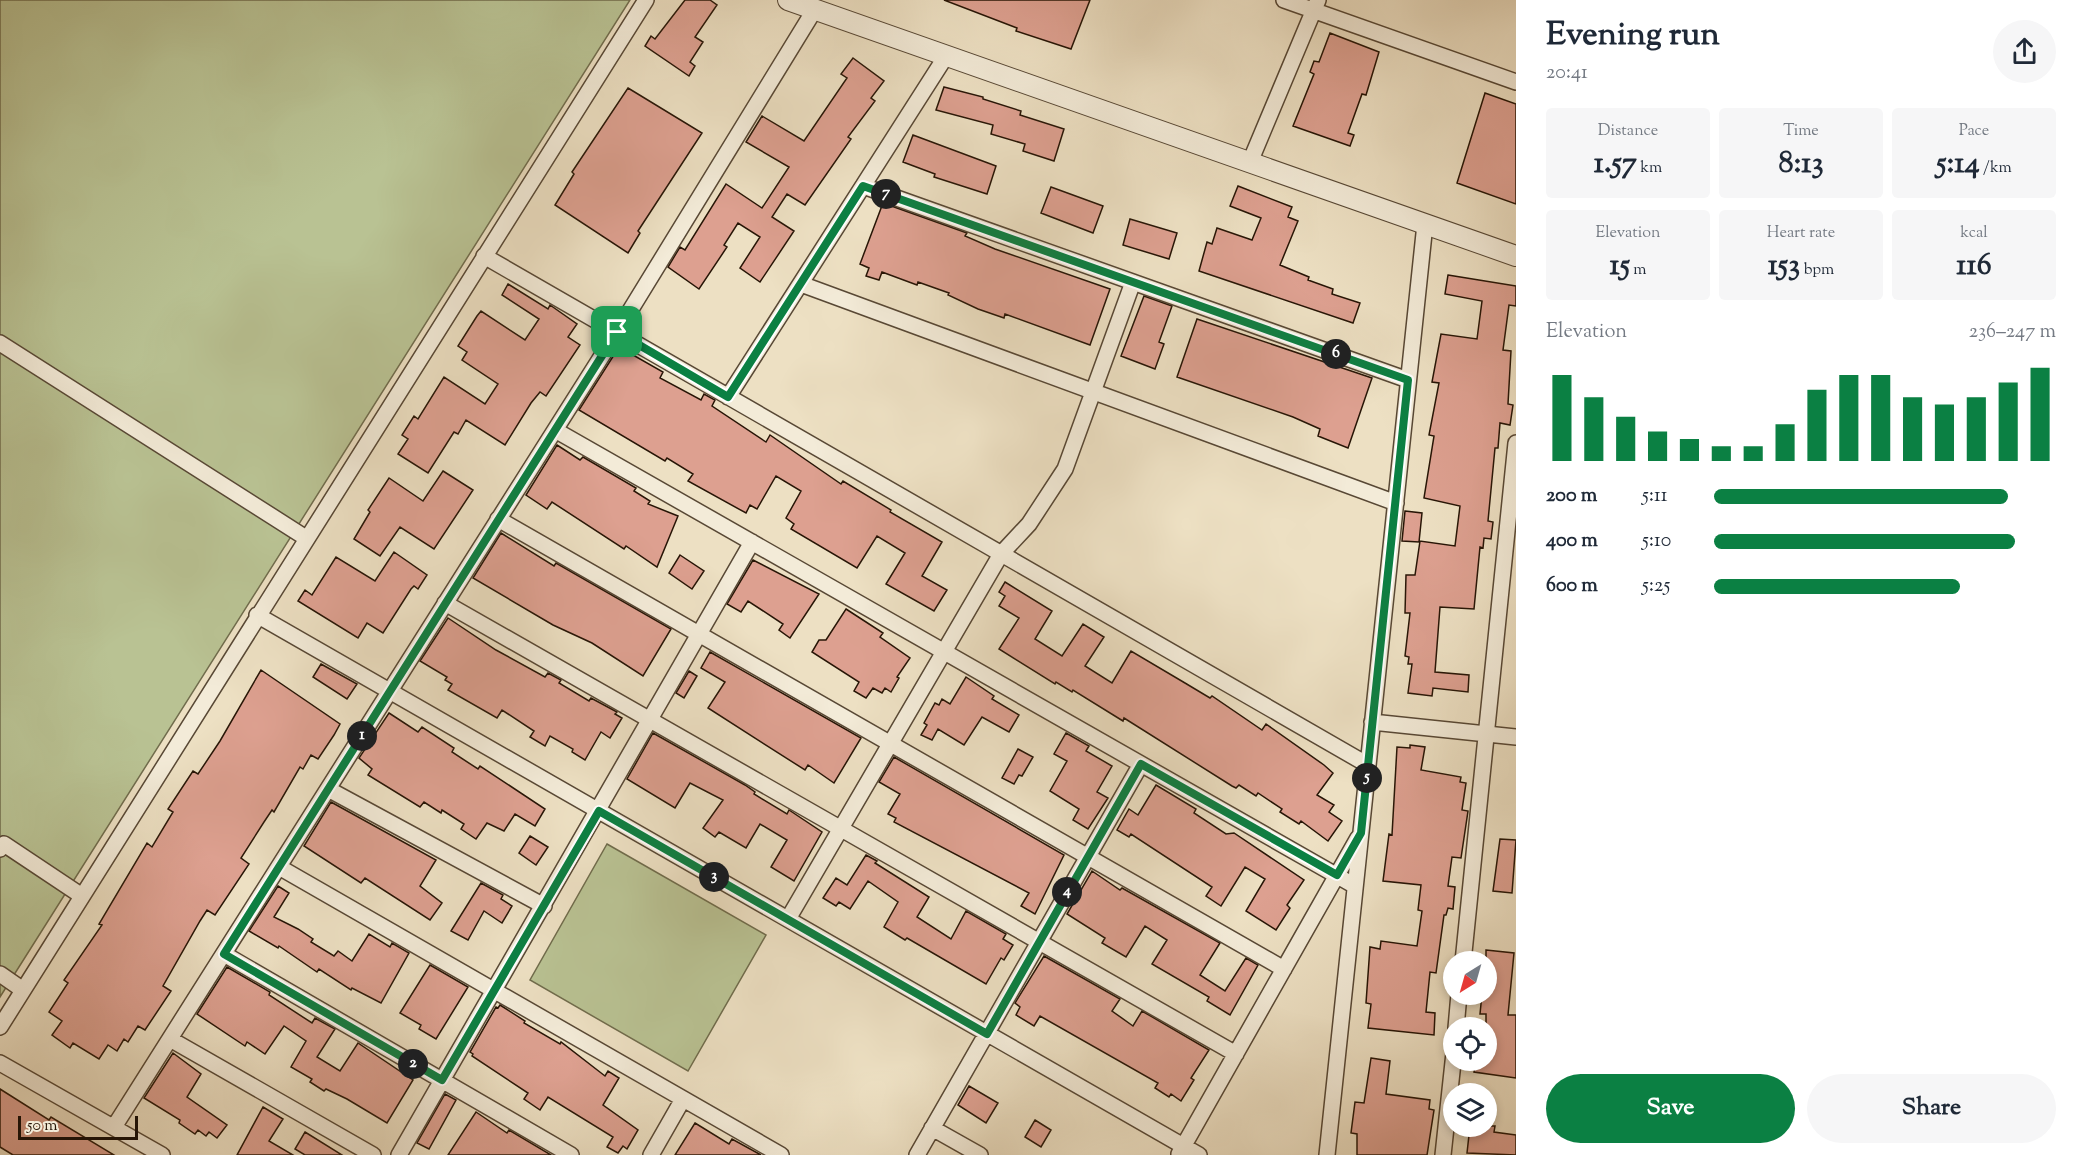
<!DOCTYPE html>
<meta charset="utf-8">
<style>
:root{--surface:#fff;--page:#f6f6f7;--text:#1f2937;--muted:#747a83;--accent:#0b8043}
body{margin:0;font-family:"Sorts Mill Goudy",serif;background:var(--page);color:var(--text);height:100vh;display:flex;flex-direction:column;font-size:22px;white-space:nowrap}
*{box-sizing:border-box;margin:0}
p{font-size:20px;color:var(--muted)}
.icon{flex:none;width:33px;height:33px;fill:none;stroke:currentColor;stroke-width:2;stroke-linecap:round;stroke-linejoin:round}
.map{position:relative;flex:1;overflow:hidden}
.panel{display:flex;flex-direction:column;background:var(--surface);width:570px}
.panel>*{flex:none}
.needle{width:39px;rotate:217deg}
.controls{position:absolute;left:1443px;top:951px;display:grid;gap:12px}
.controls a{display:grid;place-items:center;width:54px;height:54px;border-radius:50%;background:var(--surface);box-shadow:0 3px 9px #0003;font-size:30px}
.scale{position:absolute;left:18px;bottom:15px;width:120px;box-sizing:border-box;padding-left:6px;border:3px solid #271506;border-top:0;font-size:16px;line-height:21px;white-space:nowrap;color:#271506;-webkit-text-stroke:4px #f3ebd8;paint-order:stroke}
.pin{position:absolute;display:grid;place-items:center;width:51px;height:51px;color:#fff;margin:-26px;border-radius:12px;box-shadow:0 3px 9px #0006}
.km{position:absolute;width:30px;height:30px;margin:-15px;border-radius:50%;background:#222;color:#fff;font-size:16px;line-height:30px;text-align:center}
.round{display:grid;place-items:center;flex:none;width:63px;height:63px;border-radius:32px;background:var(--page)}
.head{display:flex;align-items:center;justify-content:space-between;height:102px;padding:0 30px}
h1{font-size:33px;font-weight:700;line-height:45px}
.metrics{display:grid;grid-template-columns:repeat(3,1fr);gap:9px;height:102px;padding:6px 30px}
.metrics div{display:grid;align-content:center;border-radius:6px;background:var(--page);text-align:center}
.metrics b{font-size:30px;font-weight:700}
.metrics small{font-size:16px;font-weight:400}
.metrics p{font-size:16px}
.chart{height:168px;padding:12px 30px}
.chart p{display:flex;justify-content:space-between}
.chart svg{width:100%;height:108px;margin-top:6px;stroke:var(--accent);stroke-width:6}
.cta{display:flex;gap:12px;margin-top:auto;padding:12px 30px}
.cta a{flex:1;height:69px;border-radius:36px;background:var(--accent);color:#fff;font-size:24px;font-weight:700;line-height:69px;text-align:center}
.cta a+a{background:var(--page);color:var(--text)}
ul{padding:0 30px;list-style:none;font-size:20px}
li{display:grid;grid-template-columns:96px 72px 1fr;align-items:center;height:45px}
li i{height:15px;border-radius:8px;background:var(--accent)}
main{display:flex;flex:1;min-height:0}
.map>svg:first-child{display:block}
</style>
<main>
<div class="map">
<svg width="1516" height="1155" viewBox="0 0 1516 1155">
<rect width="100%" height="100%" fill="#ede0c3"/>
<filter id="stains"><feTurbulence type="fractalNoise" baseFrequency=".00333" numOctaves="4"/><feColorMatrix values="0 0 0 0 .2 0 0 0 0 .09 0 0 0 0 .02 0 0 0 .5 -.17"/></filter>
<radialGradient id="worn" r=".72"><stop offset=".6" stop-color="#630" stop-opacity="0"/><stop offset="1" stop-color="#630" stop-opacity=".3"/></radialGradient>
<path fill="#b9c293" stroke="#706c4c" stroke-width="1.5" d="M0 0H630L0 997Z
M607 844 766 935 688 1071 530 980Z"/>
<path fill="#dda090" stroke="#271506" stroke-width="1.5" d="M685 0H710L717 5 695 37 703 42 690 62 695 66 689 76 645 46 651 36 655 39Z
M944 0H1090L1071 49 1016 31 1017 28Z
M1330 33 1379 52 1366 95 1362 94 1348 133 1354 135 1350 146 1293 126 1314 74 1310 72 1314 61 1319 62Z
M853 58 884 81 871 98 875 101 848 137 851 139 805 205 787 194 772 217 794 231 760 282 740 268 760 237 738 223 724 245 727 247 699 289 668 267 680 247 685 250 726 184 762 208 789 167 746 142 762 116 804 141 847 78 841 74Z
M944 87 983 97V99L1021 111 1020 115 1064 129 1054 161 1023 151 1025 144 991 134 993 125 936 110Z
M628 88 702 133 638 231 640 233 628 253 555 205 574 174 572 172Z
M1485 93 1516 104V204L1457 183Z
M913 135 996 166 987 194 934 177 935 174 903 162Z
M1238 186 1292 207 1288 217 1298 221 1280 265 1309 277 1308 280 1333 289 1332 294 1360 303 1353 323 1199 271 1207 242 1212 244 1217 228 1252 240 1261 218 1230 206Z
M1051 187 1103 206 1093 233 1041 213Z
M883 203 967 233 965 236 995 249 1110 289 1090 345 1005 314 1004 318 978 309 948 295 949 293 918 282 917 285 882 272 879 280 866 276 869 268 860 264Z
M1130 219 1177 233 1169 259 1123 245Z
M1448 275 1516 286V306L1509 305 1503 350 1511 351 1508 404 1513 405 1510 425 1500 423 1498 448H1495L1488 521 1493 522 1491 539 1484 538 1483 548 1480 547 1474 609 1440 607 1435 672 1469 675 1468 692 1433 688 1432 696 1408 693 1412 664H1408L1409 657 1405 656 1410 613H1405L1406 575H1415L1420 541 1455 546 1460 506 1424 498 1434 436 1429 435 1439 383 1432 382 1441 334 1477 339 1482 301 1445 294Z
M508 284 548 309 550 305 577 324 568 337 580 345 546 396 540 392 531 403 505 445 466 420 458 434 454 432 428 473 398 454 408 439 402 435 414 416 418 419 444 377 485 404 498 384 462 360 467 352 458 346 477 316 481 311 525 340 539 319 502 295Z
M1144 296 1172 306 1159 342 1164 344 1155 369 1121 356Z
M1197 319 1372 378 1348 448 1318 436 1320 429 1293 417 1177 377Z
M619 347 663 372 660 378 701 400 704 394 715 400 712 406 766 442 770 435 841 484 843 481 891 510 890 512 942 542 922 576 947 590 934 611 886 584 905 553 877 536 857 568 791 529 794 524 786 518 801 491 776 476 757 509 750 505 746 513 688 481 693 474 667 458 665 461 579 410Z
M557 445 580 460 583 457 636 488 634 491 650 501 648 504 678 516 657 567 626 546 624 549 552 502 547 509 526 495Z
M443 471 473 490 434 549 400 527 380 556 354 539 370 512 368 510 389 478 423 501Z
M1405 511 1422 513 1419 542 1402 541Z
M501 533 554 566 556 563 671 629 643 676 592 643 553 625 473 578Z
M394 552 427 575 418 589 414 586 411 589 383 633 367 623 358 638 298 601 305 590 312 595 336 557 375 581Z
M680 555 704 571 692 589 669 573Z
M753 560 819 594 790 638 779 630 783 624 748 601 741 612 727 604Z
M1005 582 1052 611 1035 639 1062 656 1083 624 1104 637 1085 666 1112 683 1131 651 1185 683 1210 698 1212 696 1262 730 1266 724 1324 765 1333 773 1317 795 1334 805 1329 812 1342 821 1328 841 1301 821 1299 824 1280 812 1282 809 1258 793 1256 796 1239 785 1236 788 1232 786 1124 718 1123 721 1073 690 1072 692 1056 682 1055 684 999 649 1019 618 999 606 1005 596 999 592Z
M846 609 883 633 880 637 910 658 897 677 899 678 891 692 885 688 882 693 873 688 866 698 854 691 859 682 812 652 819 640H826Z
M448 618 496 650 545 677 548 673 561 680 559 683 589 701 591 698 617 712 615 714 622 718 610 738 601 732 585 760 572 752 573 749 550 736 545 746 530 737 534 731 502 710 497 718 448 690 452 684 445 680 447 677 420 661Z
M710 652 861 738 834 783 808 765 805 770 708 708 725 682 701 668Z
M321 664 357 684 347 699 313 677Z
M261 670 340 724 334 735 318 759 311 755 303 769 300 767 274 812 272 810 264 822 241 858 249 864 215 915 207 910 200 921 163 986 171 991 145 1030 138 1026 128 1042 124 1039 117 1051 108 1045 99 1059 73 1043 70 1048 52 1035 62 1021 49 1012 68 983 64 980 102 925 99 924 147 843 152 847 173 812 168 809 193 771 198 774 220 741Z
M689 671 697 676 684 698 676 693Z
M966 677 994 696 992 699 1019 715 1009 732 982 717 964 745 938 729 932 740 921 735 927 725 924 723 935 703 939 705 942 699 950 704Z
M389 713 418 732 422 727 454 748 452 752 478 769 480 766 545 809 535 826 515 814 504 831 487 823 476 839 461 829 464 824 442 810 441 813 424 802 420 807 368 775 372 769 359 758Z
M653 733 745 785 755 792 754 794 787 814 789 810 822 832 794 881 771 867 787 840 760 824 746 848 719 832 715 837 703 828 723 800 690 783 675 808 627 779Z
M1066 733 1089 746 1086 751 1112 766 1097 792 1108 798 1088 829 1073 820 1079 809 1050 791 1067 761 1054 754Z
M1410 745 1425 747 1421 770 1461 777 1460 782 1466 783 1462 810 1468 811 1461 858 1452 857 1448 886 1455 887 1453 909 1448 908 1446 915H1444L1436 973 1430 972 1426 1012 1435 1013 1434 1035 1368 1028 1371 1004 1366 1003 1370 947 1380 949 1381 941 1417 946 1422 911 1418 910 1421 885 1383 881 1389 834 1392 835 1397 747 1410 748Z
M1018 749 1033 757 1022 776 1019 775 1014 784 1002 778Z
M894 757 1064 855 1035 914 1021 906 1029 893 894 822 896 818 888 814 900 794 879 782Z
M1156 785 1196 809 1194 813 1226 834 1234 833 1304 880 1287 905 1290 908 1276 930 1246 911 1265 879 1245 867 1221 906 1206 896 1212 887 1131 834 1129 837 1117 830 1129 809 1138 815Z
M331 802 436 860 420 886 442 903 430 920 365 878 361 883 304 846Z
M530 836 548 847 536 865 519 853Z
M1500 839 1516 840 1512 893 1493 891Z
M866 855 877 861 875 863 929 897 917 917 951 939 966 911 1006 934 1003 939 1013 945 1004 960 1001 958 986 984 907 938 905 940 884 927 898 902 868 881 850 909 839 902 836 906 823 898 836 878 847 885Z
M1092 871 1120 890 1122 888 1220 943 1200 975 1225 991 1246 958 1258 965 1230 1015 1207 1001 1209 997 1152 964 1167 940 1145 926 1126 957 1102 943 1105 938 1067 914Z
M481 883 503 895 501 899 512 906 502 923 484 911 468 940 451 931Z
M278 886 289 893 274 917 298 929 313 939 311 942 334 956 338 951 352 961 369 934 390 947 392 943 409 953 381 1003 352 988 351 990 319 969 317 972 279 946 278 948 249 931Z
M1486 950 1514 953 1508 1015H1516V1078L1474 1072 1476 1060H1486V1014H1480L1482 994H1486Z
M1044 956 1120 999 1112 1011 1133 1026 1142 1011 1209 1050 1191 1078 1194 1080 1181 1101 1171 1094 1169 1097 1155 1088 1158 1083 1040 1016 1034 1026 1016 1015 1020 1007 1015 1003Z
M430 965 468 987 436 1039 419 1029 421 1025 400 1013Z
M227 967 270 992 269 995 312 1023 315 1018 335 1029 317 1057 340 1071 358 1043 413 1080 387 1123 347 1099 326 1089 324 1091 310 1082 312 1079 291 1067 306 1041 284 1026 265 1054 247 1042 245 1046 197 1014Z
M500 1005 525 1021 524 1023 560 1044 561 1042 605 1076 608 1071 619 1078 603 1105 638 1130 627 1149 623 1146 618 1153 607 1147 613 1137 548 1097 540 1110 524 1099 528 1093 472 1056 473 1054 470 1052 496 1007 498 1008Z
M173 1053 201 1074 187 1097 227 1125 217 1138 209 1132 206 1136 198 1130 195 1134 179 1123 180 1120 144 1098Z
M1371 1058 1390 1061 1386 1094 1430 1100 1429 1109 1434 1110 1427 1155H1357V1134L1351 1133 1355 1102 1364 1103Z
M969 1086 998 1103 986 1123 958 1105Z
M0 1089 49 1120 51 1117 114 1155H13L0 1147Z
M445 1094 456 1100 429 1149 417 1143Z
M263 1107 283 1119 269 1141 293 1155H237Z
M476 1112 507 1133 509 1130 551 1155H448Z
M1035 1120 1051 1130 1041 1147 1025 1137Z
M695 1123 729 1144 732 1139 761 1155H675Z
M1470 1126H1495L1494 1132 1516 1135V1155L1467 1153Z
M305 1132 342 1155H305L295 1149Z"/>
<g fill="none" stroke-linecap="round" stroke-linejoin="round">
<g stroke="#584835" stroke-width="18">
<path id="minor" d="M1284 0 1516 82
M1250 162 1318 0
M863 186 1408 380
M484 256 1368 765
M801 284 1396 503
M0 343 306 538
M728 397 946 56
M555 430 1355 886
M498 519 1284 969
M445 603 1236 1054
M257 615 1199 1155
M1372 722 1516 737
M328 789 544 906
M0 849 4 844 82 896
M279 867 781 1155
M788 919 1001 554 1029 524 1065 469 1133 282
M224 954 571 1155
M1463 962 1516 443
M0 974 23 990
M0 1027 646 0
M1456 1028 1459 994
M170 1039 373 1155
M0 1063 162 1155
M114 1127 617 332 815 9
M932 1128 980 1155
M1179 1154 1358 838
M399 1155 752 542
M651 1155 683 1099
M917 1155 1141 764
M1327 1155 1425 224
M1443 1155 1454 1053"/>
</g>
<g stroke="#584835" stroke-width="22">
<path id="tertiary" d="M788 0 1516 256"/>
</g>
<use href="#minor" stroke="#f3ebd8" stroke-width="15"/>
<use href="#tertiary" stroke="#f3ebd8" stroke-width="20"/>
</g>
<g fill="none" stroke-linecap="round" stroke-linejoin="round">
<g stroke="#fff" stroke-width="12">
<path id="route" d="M863 186 1408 380 1361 833 1337 875 1141 764 987 1034 599 811 442 1080 224 954 617 332 728 397Z"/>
</g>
<use href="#route" stroke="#0b8043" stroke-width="8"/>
</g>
<rect width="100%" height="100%" filter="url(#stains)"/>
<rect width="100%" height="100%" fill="url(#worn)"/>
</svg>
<div class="controls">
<a><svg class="needle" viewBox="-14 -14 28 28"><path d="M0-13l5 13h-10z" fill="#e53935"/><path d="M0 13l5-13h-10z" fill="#747a83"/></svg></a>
<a><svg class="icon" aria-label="locate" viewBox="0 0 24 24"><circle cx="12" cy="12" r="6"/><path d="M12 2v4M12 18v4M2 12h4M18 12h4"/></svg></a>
<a><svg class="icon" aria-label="layers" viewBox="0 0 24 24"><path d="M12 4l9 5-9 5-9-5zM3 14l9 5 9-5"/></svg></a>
</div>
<div class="scale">50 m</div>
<div class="pin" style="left:617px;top:332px;background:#1e9e55"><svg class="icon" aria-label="arrive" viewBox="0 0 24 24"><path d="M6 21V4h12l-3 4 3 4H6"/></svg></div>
<b class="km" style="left:362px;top:736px">1</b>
<b class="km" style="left:413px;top:1064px">2</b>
<b class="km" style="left:714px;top:877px">3</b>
<b class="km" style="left:1067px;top:892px">4</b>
<b class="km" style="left:1367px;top:778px">5</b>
<b class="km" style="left:1336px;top:354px">6</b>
<b class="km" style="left:886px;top:194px">7</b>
</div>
<section class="panel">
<div class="head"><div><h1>Evening run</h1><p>20:41</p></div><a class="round"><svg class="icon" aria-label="share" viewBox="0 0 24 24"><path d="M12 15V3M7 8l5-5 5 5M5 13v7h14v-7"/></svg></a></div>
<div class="metrics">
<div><p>Distance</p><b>1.57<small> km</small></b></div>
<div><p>Time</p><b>8:13</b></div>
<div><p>Pace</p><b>5:14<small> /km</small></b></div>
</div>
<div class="metrics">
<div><p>Elevation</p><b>15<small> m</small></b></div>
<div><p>Heart rate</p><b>153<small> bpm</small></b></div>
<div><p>kcal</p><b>116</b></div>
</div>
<div class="chart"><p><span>Elevation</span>236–247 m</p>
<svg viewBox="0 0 160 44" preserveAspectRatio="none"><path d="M5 44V9M15 44V18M25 44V26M35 44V32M45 44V35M55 44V38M65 44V38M75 44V29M85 44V15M95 44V9M105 44V9M115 44V18M125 44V21M135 44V18M145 44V12M155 44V6"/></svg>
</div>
<ul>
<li><b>200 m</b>5:11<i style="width:86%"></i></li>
<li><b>400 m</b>5:10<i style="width:88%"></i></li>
<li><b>600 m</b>5:25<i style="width:72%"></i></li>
</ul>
<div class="cta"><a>Save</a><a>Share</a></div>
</section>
</main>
